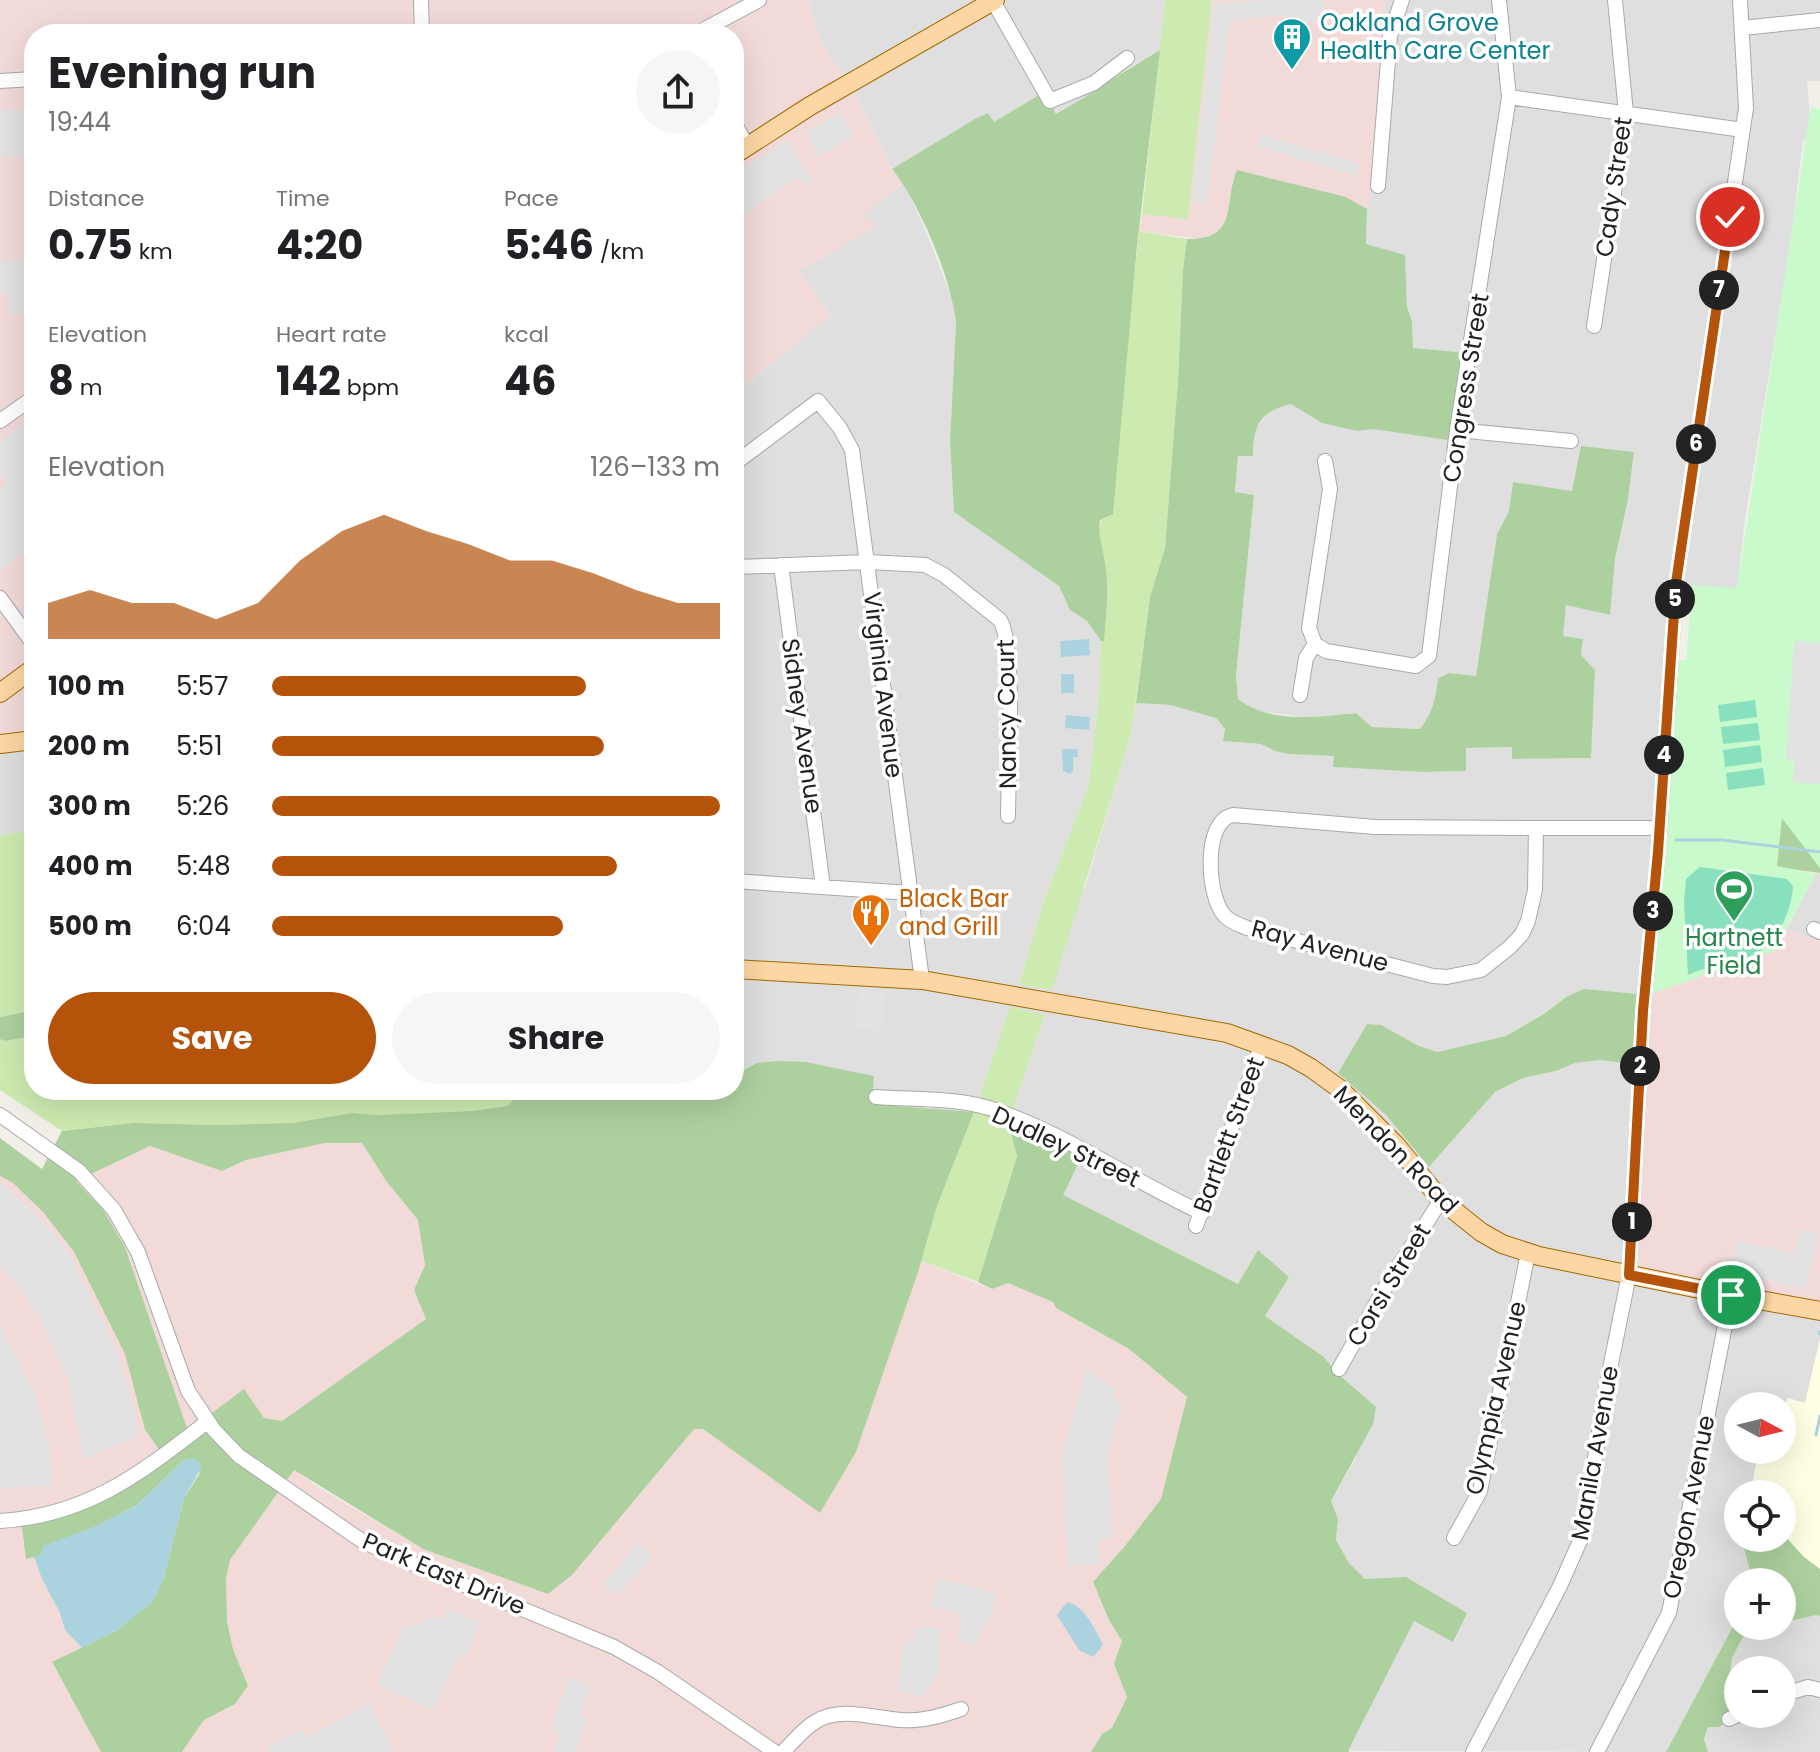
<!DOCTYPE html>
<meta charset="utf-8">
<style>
:root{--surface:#fff;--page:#f6f6f6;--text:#202124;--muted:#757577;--accent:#b45309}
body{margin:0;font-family:Poppins,sans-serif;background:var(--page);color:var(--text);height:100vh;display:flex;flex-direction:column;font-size:30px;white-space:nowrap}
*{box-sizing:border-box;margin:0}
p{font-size:26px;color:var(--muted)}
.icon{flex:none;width:44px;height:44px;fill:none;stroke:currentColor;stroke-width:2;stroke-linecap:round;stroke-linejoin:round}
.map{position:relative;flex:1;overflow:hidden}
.details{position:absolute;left:24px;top:24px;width:720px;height:1076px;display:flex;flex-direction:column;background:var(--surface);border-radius:32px;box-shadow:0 8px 32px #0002}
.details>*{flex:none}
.needle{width:52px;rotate:97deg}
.buttons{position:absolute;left:1724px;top:1392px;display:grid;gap:16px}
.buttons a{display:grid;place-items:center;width:72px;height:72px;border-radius:50%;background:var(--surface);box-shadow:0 8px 32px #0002;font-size:40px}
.pin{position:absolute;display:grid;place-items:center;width:68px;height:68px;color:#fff;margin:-34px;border:4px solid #fff;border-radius:50%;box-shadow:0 2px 8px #0007}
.km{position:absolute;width:40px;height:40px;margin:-20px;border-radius:50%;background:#222;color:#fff;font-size:22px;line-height:40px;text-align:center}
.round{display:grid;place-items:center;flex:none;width:84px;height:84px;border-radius:42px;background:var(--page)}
.summary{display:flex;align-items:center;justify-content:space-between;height:136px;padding:0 24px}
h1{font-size:44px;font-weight:700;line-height:60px}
.figures{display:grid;grid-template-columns:repeat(3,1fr);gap:12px;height:136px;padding:8px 24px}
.figures div{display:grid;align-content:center}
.figures b{font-size:40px;font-weight:700}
.figures small{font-size:22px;font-weight:400}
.figures p{font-size:22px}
.chart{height:224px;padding:16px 24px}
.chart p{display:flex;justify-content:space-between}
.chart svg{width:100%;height:144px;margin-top:8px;fill:var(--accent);opacity:.7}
.cta{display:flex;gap:16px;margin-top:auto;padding:16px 24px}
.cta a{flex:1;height:92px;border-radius:48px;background:var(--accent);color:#fff;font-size:32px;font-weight:700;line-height:92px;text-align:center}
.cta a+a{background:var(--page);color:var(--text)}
ul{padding:0 24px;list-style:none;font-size:26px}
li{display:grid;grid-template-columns:128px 96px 1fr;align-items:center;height:60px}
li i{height:20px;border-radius:10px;background:var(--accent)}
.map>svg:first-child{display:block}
</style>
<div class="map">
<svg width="1820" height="1752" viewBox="0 0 1820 1752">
<rect width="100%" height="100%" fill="#f2efe9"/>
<path fill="#e0dfdf" d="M808 0H1165L1160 50 1128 68 1099 91 1056 114 1044 92 994 122 988 113 892 169 851 86 821 43Z
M1385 0H1820V81H1807L1812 141H1803L1790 246 1745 519 1736 599 1677 594 1647 995 1566 997 1544 1014 1506 1036 1436 1052 1419 1046 1381 1025 1367 1024 1338 1073 1386 1115 1429 1167 1495 1092 1523 1078 1556 1071 1575 1063 1600 1060 1642 1065 1820 1309V1339L1805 1404 1788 1398 1782 1410V1406H1738V1450H1759L1750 1494H1738V1538H1744L1743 1544 1753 1582H1738V1617L1666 1752 1348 1751 1414 1620 1434 1632 1467 1613 1435 1595 1382 1579H1365L1349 1563 1336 1540 1338 1519 1331 1501 1356 1457 1337 1373 1324 1357 1265 1316 1289 1277 1238 1284 1062 1195 1082 1155 1008 1123 1045 1015 1003 1027 974 1112 871 1104 757 1063 734 1075V394L831 315 798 271 875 227 864 214 904 183 928 236 954 304 956 323 950 441 954 512 1059 586 1070 610 1087 621 1101 641 1099 693 1089 784 1043 904 1019 983 1085 887 1131 735 1136 703 1170 705 1216 718 1225 729 1224 741 1261 744 1274 751 1288 754 1335 756 1334 767 1423 772 1465 771 1466 748 1513 747V759L1591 758 1595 670 1562 636 1566 605 1610 615 1615 559 1628 499 1634 452 1572 491 1513 483 1509 511 1497 534 1476 677 1449 673 1438 677 1436 700 1430 716 1420 729 1372 727 1356 713 1311 718 1264 712 1250 708 1238 699 1236 676 1254 496 1235 493 1238 456H1253V433L1266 415 1274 408 1291 403 1322 423 1356 431 1373 428 1453 441 1413 348 1412 321 1407 307V291L1366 244 1367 209 1371 192 1380 109Z
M34 737V831L0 835V739Z
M1820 873V941L1786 930 1816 874Z
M1817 1614 1820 1616V1752H1708L1704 1739 1708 1727H1719L1739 1714H1782V1670H1738V1705L1729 1683 1732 1658 1743 1636Z"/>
<path fill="#f2dad9" d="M0 0H808L821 43 851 86 892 169 904 183 864 214 876 227 798 271 831 315 734 394V34H34V737L0 739Z
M1212 0H1385L1380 109 1371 192 1367 209 1346 197 1233 178 1227 219 1218 232 1200 239 1139 231 1142 214 1188 218Z
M1786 930 1820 941V1309L1622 1272 1647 995 1774 951Z
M325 1143H362L386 1181 418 1220 425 1265 414 1290 427 1319 282 1421 264 1418 244 1390 188 1432 125 1247 75 1181 150 1146 222 1171 246 1160Z
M0 1176 13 1183 43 1212 74 1252 125 1354 145 1430 161 1452 25 1543 26 1558 34 1557 42 1579 60 1613 65 1630 82 1648 52 1663 103 1752H0Z
M921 1261 991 1289 1008 1283 1054 1302 1056 1308 1129 1349 1187 1397 1161 1499 1125 1546 1093 1582 1109 1620 1122 1641 1114 1664 1127 1697 1112 1728 1102 1734 1091 1752H182L204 1720 235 1704 248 1686 233 1649 227 1621 226 1579 230 1560 294 1470 318 1487 423 1549 548 1594 572 1575 694 1429H703L820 1512 856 1452Z"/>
<path fill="#ffffe5" d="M1820 1339V1569L1804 1557 1782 1533V1494H1750L1759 1450H1782V1410L1788 1398 1805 1403Z"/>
<path fill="#cdebb0" d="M1165 0H1212L1188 219 1142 214Z
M1139 231 1187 239 1183 269 1178 380 1165 548 1150 597 1131 735 1052 990 1019 984 1043 904 1089 784 1099 693 1101 641 1104 640 1107 606 1106 567 1098 535 1118 438Z
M34 831V1010L0 1017V835Z
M1010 1007 1045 1015 1008 1123 1017 1156 978 1282 921 1261 937 1206 974 1112Z
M34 1036V1090H518V1095L507 1106 471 1111 377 1115 352 1113 292 1123 217 1125 134 1123 62 1131 0 1090V1039L5 1041Z"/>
<path fill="#add19e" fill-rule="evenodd" d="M1160 50 1137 246 1113 514 1100 520C1097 538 1105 552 1106 570 1109 594 1106 617 1104 641H1101L1087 621 1070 610 1059 586 954 512 950 441 956 323C952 280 919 202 892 169L975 119 988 113 994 122 1044 92 1056 114C1092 94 1125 70 1160 50Z
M1237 170 1346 197 1367 209 1366 244 1405 255 1407 307 1412 321 1413 348 1467 353 1454 441 1373 429 1357 431 1322 423 1291 404C1260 411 1253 426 1253 456H1238L1235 492 1254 495 1236 676 1238 699C1270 724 1318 717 1356 713L1372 727 1420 729C1433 712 1436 698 1438 678L1449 673 1476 676 1497 534 1509 511 1513 482 1572 491 1581 446 1634 452 1628 499 1615 559 1610 615 1566 605 1563 636 1583 639 1581 655 1595 670 1591 758 1512 759V747L1466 748V771L1423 772 1333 767 1334 756 1288 754 1275 751 1261 744 1223 741 1225 729 1216 718 1170 705 1136 703 1150 597 1165 548 1178 380 1183 269 1187 239C1240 240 1223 202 1237 170Z
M1820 794V873L1776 867 1783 806Z
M1584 989 1647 995 1642 1065 1600 1060 1575 1063 1556 1071 1523 1078 1495 1092 1429 1167 1386 1115 1338 1073 1367 1024 1381 1025 1419 1046 1437 1052 1506 1036 1544 1014 1566 997Z
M34 1010V1036L5 1041 0 1039V1017Z
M778 1061 806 1062 874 1076 872 1104 974 1112 937 1206 918 1272 856 1452 820 1513 703 1429H694L572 1575 548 1594 423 1549 294 1470 230 1560 226 1579 227 1621 233 1649 248 1686 235 1704 204 1720 182 1752H101L52 1662 118 1630 163 1581 184 1498 200 1473 184 1460 137 1505 42 1555 26 1559 20 1511C81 1502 109 1483 161 1452L145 1430 125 1354 74 1252 43 1212 13 1183 0 1176V1138L42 1169 62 1131 134 1123 217 1125 292 1123 352 1113 377 1115 471 1111 507 1106 518 1095V1090H734V1075L757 1063ZM325 1143H362L386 1181 418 1220 425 1265 414 1290 426 1319 282 1421 264 1418 244 1389 188 1431 125 1247 104 1211 76 1181 150 1146 222 1171 246 1160Z
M1008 1123 1082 1156 1063 1195 1238 1284 1258 1250 1289 1277 1265 1316 1324 1357 1337 1373 1376 1407 1373 1424 1331 1501 1338 1519 1336 1540 1349 1563 1365 1579 1406 1577 1467 1613 1453 1642 1414 1621 1348 1751 1350 1752H1091L1102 1734 1112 1728 1127 1697 1114 1664 1122 1641 1109 1620 1093 1582 1125 1546 1161 1499 1187 1397 1129 1349 1056 1308 1053 1302 1008 1283 992 1289 978 1282 1017 1156Z
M1782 1533 1804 1557 1820 1569V1616L1816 1615 1782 1623V1582H1753L1743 1544 1744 1538H1782Z
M1738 1617V1626H1772L1745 1633 1732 1658 1729 1683 1739 1714 1719 1727H1708L1704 1739 1708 1752H1666Z"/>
<path fill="#c8facc" d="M1811 106 1820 110V868L1782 818 1777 866 1816 874 1774 951 1647 995 1669 660H1686L1692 585 1737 588Z"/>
<path fill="#88e0be" d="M1755 700 1757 717 1720 722 1718 705Z
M1758 723 1760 740 1723 744 1721 727Z
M1760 745 1762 762 1725 767 1723 750Z
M1763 768 1765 785 1728 790 1726 773Z
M1700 867 1787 879 1793 886C1792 908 1780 938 1760 951 1741 963 1709 965 1688 975L1684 902 1686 879Z"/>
<path fill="#e2e2e2" d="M1264 0H1324L1325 21 1294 25 1292 15 1230 20 1207 204 1192 203 1214 4Z
M34 109V255H25L28 157H0V110Z
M840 112 854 136 819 156 806 132Z
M1260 134 1360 164 1357 176 1257 146Z
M786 140 816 185 796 179 734 221V175Z
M34 260V314H8V294H0V261Z
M34 416V543L2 570 0 568V488L7 483 0 474V441Z
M1794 641 1820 643V784L1793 782 1794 760 1786 759Z
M859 989 885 991 881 1031 855 1029Z
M0 1182 42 1220 69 1254 115 1348 134 1406 138 1436 84 1459 67 1376 39 1317 18 1285 0 1267Z
M1800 1229 1818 1234 1805 1289 1730 1272 1737 1241 1794 1253Z
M0 1325 32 1388 42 1417 50 1453 52 1486 0 1488Z
M1086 1368 1116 1390 1115 1399 1122 1402 1107 1459 1113 1537 1099 1539 1100 1563 1068 1567 1062 1457Z
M638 1543 653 1556 618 1596 603 1584Z
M938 1578 996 1593 989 1621 978 1637 976 1645 957 1641 962 1614 930 1606Z
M447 1609 480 1622 468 1653 458 1657 433 1710 377 1684 404 1626 412 1627 433 1617 442 1620Z
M915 1628H940V1673L921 1697 898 1690 902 1642 914 1641Z
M570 1677 591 1686 579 1714 588 1718 574 1752H553L561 1733 550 1728Z
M370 1704 394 1752H267L271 1745 302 1730 306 1737Z"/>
<path fill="#aad3df" d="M1089 639 1090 655 1061 657 1060 641Z
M1061 674H1074V693H1061Z
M1066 715 1090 717 1089 730 1065 728Z
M1062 749H1077L1078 757H1073V771L1070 774 1063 771Z
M194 1458 202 1467 184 1498 163 1581 153 1601 118 1630 82 1648 65 1630 60 1613 42 1579 34 1557 41 1554 43 1546 94 1527 137 1505 184 1460Z
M1067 1602C1085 1606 1095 1629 1103 1645L1093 1657 1079 1650 1057 1615Z"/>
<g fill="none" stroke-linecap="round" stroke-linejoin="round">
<path stroke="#aad3df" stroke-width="3" d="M1676 840H1722L1820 852
M1819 1332 1820 1334
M1816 1435 1820 1416"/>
<g stroke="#a9a9a9" stroke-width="16">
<path id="minor" d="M421 0 422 34
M993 1 1050 101 1094 83 1127 58
M1742 28 1820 20
M701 34 705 29 759 0
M0 81 34 79
M1509 97 1743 130
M734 122 747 146
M1378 186 1390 36 1402 0
M1594 326 1626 113 1615 0
M0 421 34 397
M1457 430 1571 441
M1325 461 1330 489 1309 628 1315 644 1326 651 1416 666 1429 656 1457 430 1509 97 1499 0
M734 464 818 401 840 428 852 450 922 980
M781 565 823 887
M734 567 868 562 925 565 944 575 1000 620C1016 645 1008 779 1008 816
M0 598 34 645
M1300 695 1306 658 1315 644
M1233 815 1375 827 1536 828 1535 890 1528 921 1522 934 1510 947 1481 970 1447 977 1433 976 1247 928C1240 925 1230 922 1225 916 1207 898 1202 821 1233 815Z
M1536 828H1659
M734 881 910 893
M1814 929 1820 932
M876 1097C916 1100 960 1097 998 1111 1069 1136 1133 1181 1202 1213
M0 1115 79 1171 114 1210 138 1252 188 1391 214 1430 239 1456 362 1541 411 1563 614 1647 658 1672 775 1752
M1196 1226 1262 1044
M1339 1369 1385 1288 1441 1200
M0 1521C87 1516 141 1473 207 1422
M1454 1538 1480 1491 1528 1253
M1782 1695 1808 1687 1820 1690
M1729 1719 1740 1714
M783 1752C793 1742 803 1729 815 1722 839 1706 874 1718 900 1720 921 1722 942 1716 961 1709
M1473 1752 1560 1586 1583 1534 1606 1388 1629 1275 1643 1011 1658 852 1676 583 1746 108 1740 0
M1597 1752 1669 1613 1731 1295"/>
</g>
<g stroke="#a06b00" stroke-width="20">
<path id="major" d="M734 155 810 106 995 0
M0 693 34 668
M0 744 34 740
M734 969 922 980 1227 1033 1288 1055 1311 1068 1340 1089 1396 1145 1441 1200 1481 1232 1502 1244 1539 1256 1704 1290 1820 1311"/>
</g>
<use href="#minor" stroke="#fff" stroke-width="14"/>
<use href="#major" stroke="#fcd6a4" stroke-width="18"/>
</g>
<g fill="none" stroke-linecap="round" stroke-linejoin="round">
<g stroke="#fff" stroke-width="16">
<path id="route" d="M1730 217 1676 583 1658 852 1643 1011 1629 1275 1731 1295"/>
</g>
<use href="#route" stroke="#b45309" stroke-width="10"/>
</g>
<defs>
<g id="building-pin" transform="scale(2)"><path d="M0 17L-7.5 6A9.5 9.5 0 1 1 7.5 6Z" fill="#0f9aa8" stroke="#fff"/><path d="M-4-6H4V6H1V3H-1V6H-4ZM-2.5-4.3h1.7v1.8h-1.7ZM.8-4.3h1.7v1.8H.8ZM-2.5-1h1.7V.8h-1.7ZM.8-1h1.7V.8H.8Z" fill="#fff"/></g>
<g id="stadium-pin" transform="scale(2)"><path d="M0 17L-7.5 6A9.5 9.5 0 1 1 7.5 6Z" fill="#2e9e5b" stroke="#fff"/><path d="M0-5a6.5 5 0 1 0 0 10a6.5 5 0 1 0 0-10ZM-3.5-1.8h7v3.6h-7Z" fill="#fff"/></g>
<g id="restaurant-pin" transform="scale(2)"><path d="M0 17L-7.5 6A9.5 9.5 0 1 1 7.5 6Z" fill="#e8710a" stroke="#fff"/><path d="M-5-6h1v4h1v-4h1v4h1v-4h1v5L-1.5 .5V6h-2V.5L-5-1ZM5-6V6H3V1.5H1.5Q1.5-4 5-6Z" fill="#fff"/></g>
</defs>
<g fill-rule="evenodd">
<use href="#building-pin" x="1292" y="37"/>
<use href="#stadium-pin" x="1734" y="889"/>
<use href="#restaurant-pin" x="871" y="913"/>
</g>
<g text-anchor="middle" stroke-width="7" stroke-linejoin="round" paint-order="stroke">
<g font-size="24" fill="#0d838f" stroke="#fff" text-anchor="start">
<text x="1320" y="31">Oakland Grove<tspan x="1320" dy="28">Health Care Center</tspan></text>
</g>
<g font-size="24" fill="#222" stroke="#fff">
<text transform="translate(1614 187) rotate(-82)" y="8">Cady Street</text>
<text transform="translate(1466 388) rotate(-81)" y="8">Congress Street</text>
<text transform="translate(883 685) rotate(83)" y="8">Virginia Avenue</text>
<text transform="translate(1007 714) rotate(-91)" y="8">Nancy Court</text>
<text transform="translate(802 726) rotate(82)" y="8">Sidney Avenue</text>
<text transform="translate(1320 946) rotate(15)" y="8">Ray Avenue</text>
<text transform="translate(1229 1135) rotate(-70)" y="8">Bartlett Street</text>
<text transform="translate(1066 1147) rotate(25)" y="8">Dudley Street</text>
<text transform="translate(1396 1150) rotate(46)" y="8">Mendon Road</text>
<text transform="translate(1389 1285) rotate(-59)" y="8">Corsi Street</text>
<text transform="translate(1496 1398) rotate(-77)" y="8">Olympia Avenue</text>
<text transform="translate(1595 1453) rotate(-80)" y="8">Manila Avenue</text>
<text transform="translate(1689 1507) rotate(-79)" y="8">Oregon Avenue</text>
<text transform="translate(444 1574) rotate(23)" y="8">Park East Drive</text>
</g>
<g font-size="24" fill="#c56008" stroke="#fff" text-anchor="start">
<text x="899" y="907">Black Bar<tspan x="899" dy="28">and Grill</tspan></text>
</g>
<g font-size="24" fill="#27864d" stroke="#fff">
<text x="1734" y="946">Hartnett<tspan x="1734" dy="28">Field</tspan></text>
</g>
</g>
</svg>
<div class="buttons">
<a><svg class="needle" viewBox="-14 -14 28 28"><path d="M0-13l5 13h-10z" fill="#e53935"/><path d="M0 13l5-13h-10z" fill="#757577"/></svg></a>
<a><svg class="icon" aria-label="locate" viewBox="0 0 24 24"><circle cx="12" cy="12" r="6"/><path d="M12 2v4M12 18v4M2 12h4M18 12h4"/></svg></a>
<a>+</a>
<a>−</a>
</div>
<div class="pin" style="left:1731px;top:1295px;background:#1e9e55"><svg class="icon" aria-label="arrive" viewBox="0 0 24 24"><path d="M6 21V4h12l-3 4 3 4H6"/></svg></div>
<div class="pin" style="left:1730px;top:217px;background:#d93025"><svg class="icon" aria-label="check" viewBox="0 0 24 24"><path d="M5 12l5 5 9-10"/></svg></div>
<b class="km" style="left:1632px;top:1222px">1</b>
<b class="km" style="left:1640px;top:1066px">2</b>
<b class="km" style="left:1653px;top:911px">3</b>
<b class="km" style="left:1664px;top:755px">4</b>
<b class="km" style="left:1675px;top:599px">5</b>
<b class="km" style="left:1696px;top:444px">6</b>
<b class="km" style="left:1719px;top:290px">7</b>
<section class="details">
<div class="summary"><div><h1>Evening run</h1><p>19:44</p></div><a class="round"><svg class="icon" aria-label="share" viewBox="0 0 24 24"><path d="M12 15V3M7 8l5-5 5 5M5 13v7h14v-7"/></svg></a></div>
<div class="figures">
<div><p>Distance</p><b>0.75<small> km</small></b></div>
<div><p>Time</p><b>4:20</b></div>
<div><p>Pace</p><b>5:46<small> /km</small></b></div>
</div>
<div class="figures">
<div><p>Elevation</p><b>8<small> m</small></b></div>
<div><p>Heart rate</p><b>142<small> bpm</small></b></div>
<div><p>kcal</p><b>46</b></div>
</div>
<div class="chart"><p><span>Elevation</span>126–133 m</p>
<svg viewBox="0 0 160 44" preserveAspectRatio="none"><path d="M0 44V33L10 29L20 33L30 33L40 38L50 33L60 20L70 11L80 6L90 11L100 15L110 20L120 20L130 24L140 29L150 33L160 33V44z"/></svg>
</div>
<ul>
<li><b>100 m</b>5:57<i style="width:70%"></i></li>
<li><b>200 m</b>5:51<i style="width:74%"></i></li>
<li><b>300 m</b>5:26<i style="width:100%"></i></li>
<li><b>400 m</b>5:48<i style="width:77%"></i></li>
<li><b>500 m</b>6:04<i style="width:65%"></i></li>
</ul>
<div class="cta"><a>Save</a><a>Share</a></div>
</section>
</div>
